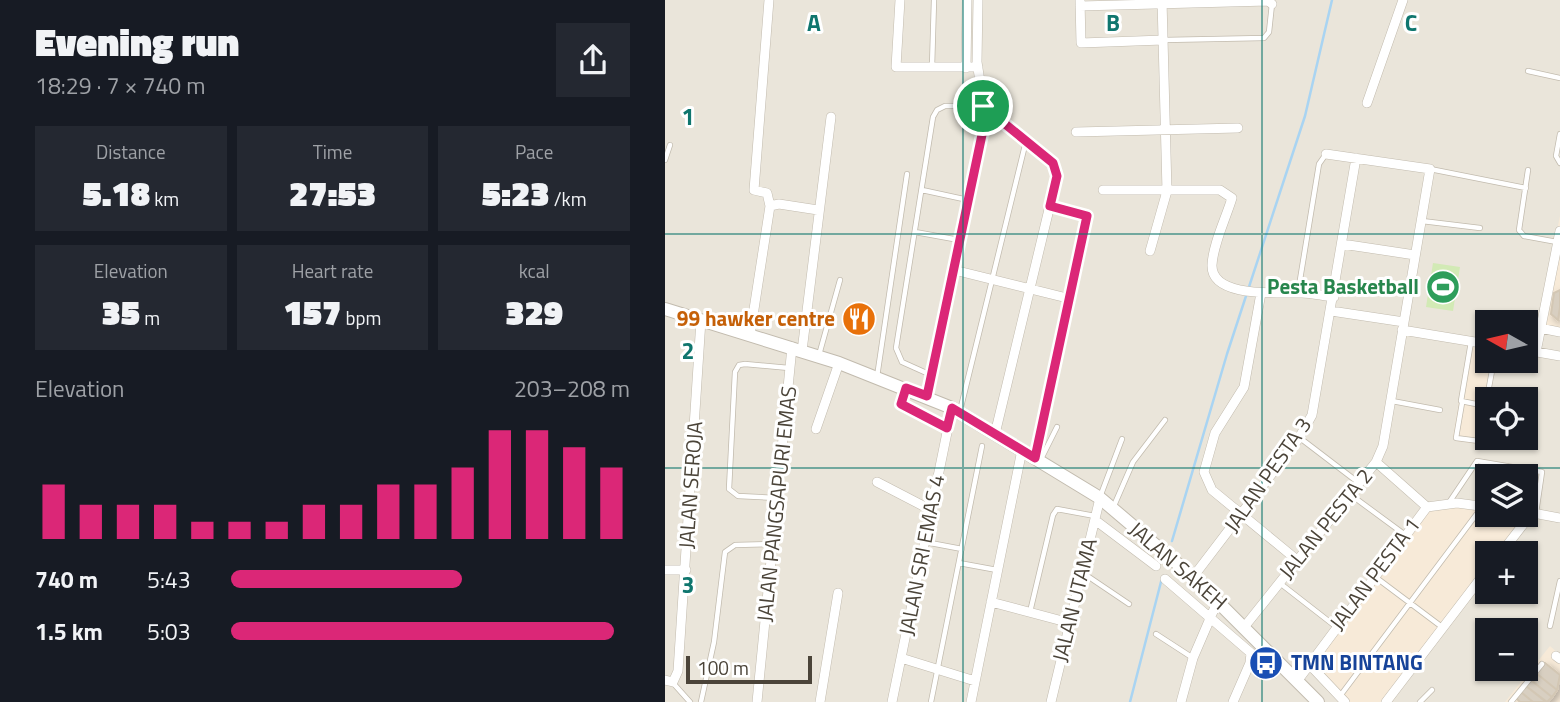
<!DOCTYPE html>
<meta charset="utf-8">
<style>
:root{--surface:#171b24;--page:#242831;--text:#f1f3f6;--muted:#9ea1a6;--accent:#db2777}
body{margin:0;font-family:"Titillium Web",sans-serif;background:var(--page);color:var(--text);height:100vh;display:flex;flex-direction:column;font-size:26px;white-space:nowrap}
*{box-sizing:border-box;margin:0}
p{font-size:23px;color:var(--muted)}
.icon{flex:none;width:38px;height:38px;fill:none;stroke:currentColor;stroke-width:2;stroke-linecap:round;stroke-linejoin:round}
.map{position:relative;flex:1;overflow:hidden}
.panel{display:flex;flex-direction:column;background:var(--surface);width:665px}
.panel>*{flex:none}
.needle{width:46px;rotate:278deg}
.tools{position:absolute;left:810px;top:310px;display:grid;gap:14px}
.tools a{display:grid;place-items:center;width:63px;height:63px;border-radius:0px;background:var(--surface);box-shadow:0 2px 5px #0004;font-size:35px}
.scale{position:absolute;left:21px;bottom:18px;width:126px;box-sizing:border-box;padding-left:7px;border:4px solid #4b4439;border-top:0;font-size:19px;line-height:24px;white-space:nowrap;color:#4b4439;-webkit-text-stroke:5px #fff;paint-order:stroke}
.pin{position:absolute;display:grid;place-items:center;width:60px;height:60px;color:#fff;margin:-30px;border:4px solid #fff;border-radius:50%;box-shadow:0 2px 7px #0007}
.round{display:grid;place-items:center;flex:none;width:74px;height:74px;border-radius:0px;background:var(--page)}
.headline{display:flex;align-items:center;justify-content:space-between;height:119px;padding:0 35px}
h1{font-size:38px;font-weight:800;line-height:52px}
.figures{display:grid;grid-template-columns:repeat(3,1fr);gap:10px;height:119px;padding:7px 35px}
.figures div{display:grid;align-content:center;border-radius:0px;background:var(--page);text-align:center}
.figures b{font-size:35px;font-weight:800}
.figures small{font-size:19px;font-weight:400}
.figures p{font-size:19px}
.chart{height:196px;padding:14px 35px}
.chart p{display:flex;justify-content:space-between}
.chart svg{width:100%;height:126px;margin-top:7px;stroke:var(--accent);stroke-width:6}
ul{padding:0 35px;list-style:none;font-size:23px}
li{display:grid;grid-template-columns:112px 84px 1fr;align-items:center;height:52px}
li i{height:18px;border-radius:9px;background:var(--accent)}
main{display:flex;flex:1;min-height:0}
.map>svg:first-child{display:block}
</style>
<main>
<section class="panel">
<div class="headline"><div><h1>Evening run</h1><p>18:29 · 7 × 740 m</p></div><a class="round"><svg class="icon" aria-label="share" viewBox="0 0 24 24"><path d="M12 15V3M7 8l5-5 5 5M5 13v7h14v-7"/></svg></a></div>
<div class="figures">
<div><p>Distance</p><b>5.18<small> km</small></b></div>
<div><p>Time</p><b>27:53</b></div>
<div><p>Pace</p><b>5:23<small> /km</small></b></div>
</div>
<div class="figures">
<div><p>Elevation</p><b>35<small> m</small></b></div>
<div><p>Heart rate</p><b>157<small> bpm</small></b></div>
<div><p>kcal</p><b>329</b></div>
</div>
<div class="chart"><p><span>Elevation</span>203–208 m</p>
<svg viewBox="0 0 160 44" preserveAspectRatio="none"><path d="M5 44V25M15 44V32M25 44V32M35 44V32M45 44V38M55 44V38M65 44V38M75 44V32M85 44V32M95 44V25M105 44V25M115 44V19M125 44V6M135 44V6M145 44V12M155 44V19"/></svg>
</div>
<ul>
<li><b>740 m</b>5:43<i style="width:58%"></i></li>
<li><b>1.5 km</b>5:03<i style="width:96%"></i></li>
</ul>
</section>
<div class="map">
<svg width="895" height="702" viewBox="0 0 895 702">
<defs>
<filter id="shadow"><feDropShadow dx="3" dy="3" stdDeviation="3.5" flood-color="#0004"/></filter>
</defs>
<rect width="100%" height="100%" fill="#f6f3ec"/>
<path fill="#eae5da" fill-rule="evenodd" d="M0 0H895V702H0ZM822 322H861V360H822ZM822 399H861V438H822ZM822 476H861V514H822ZM822 553H861V592H822ZM822 630H861V668H822Z"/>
<path fill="#f7ead8" d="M895 216V335L871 331Z
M805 338 822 341V360L831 361 817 440 812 444 791 441 788 436Z
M763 503 822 504V514H861L869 510 840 553H822V575L725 702H676L640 664 753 511Z
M885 646 895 655V702H840Z"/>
<path fill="#d2eab5" d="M768 263 795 267 788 311 761 307Z"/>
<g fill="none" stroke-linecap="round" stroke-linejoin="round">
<path stroke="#a9d4f2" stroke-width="2.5" d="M507 541 562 354 640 116 667 0
M465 702 497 578"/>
</g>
<path fill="#d8cfc1" stroke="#d3c7b4" stroke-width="2" filter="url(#shadow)" d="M895 290V307L893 320 886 314 889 293Z
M880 663 895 675 892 690 871 673Z
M871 673 892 690 887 697 866 680Z
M866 680 887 697 882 702 861 686Z
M861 686 881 702H868L856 692Z
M856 692 868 702H855L851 698Z"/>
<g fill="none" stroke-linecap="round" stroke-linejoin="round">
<g stroke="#c2bbae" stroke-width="6">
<path id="service" d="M499 40 599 38 604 32 607 4
M267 67 269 0
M863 71 895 78
M895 134 891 156 895 163
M0 160 5 145
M765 169 861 188
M863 170 854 230 859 236 892 242
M257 190 303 200
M757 221 815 228
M250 232 294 240
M633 292 654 164 661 154
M806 342 796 401 821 406
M154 355 175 280
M266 375 237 362 231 348 268 117 272 110 280 106H318
M212 377 242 174
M727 401 775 410
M797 403 791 438 814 441 829 360
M295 411 361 141
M635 438 694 483
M370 458 423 223 422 216 386 206
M375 461 392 427
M686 495 739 534
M435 497 457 439
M111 498 73 496 64 489 70 372 74 365 80 364 124 368
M783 504 812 461 877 472 871 513
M448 508 468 462 500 420
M260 542 297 549
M294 563 332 570
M418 573 464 604
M709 576 777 627
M616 584 670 626
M365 612 388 515 392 509 430 516
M885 626 895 581
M491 634 528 658
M8 683 25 702
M675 696 817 507
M36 702 49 642 60 552 70 545 108 544
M266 702 317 446
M755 702 767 690
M846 702 877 664"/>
</g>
<g stroke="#c2bbae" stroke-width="10">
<path id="minor" d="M104 0 89 190 102 193 105 206
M235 0 231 67H313
M415 0 416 43 498 40
M415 6 603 1 607 4
M301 68 302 0
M702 103 738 0
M318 106 388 163 392 176 330 434
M411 132 573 128
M438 190H555L567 198C561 218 548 244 547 265 546 299 616 292 637 293 647 293 658 296 669 297
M677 244 750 255
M485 251 502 191 497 0
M289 270 406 299
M596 293 579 387 550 433 539 472 547 490 632 560
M666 311 739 322
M875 328 895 332
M737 330 822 344
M85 335 105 206 114 204 153 210
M861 350 895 356
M137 351 166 117
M871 352 895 231
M241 388 236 400 238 406 282 427
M262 396 318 130 320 114 312 62 313 0
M151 429 174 363
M711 462 762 507
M212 482 266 510
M762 507 792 503 822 507
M863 512 895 518
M430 520 491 566
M836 553 867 513
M0 570H21
M528 577 634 438 647 415 691 158
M500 579 586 653 585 663 568 702
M326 602 405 623
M580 626 711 462 718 446 765 169 661 154
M891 656 895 659
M236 658 310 681
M644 664 680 702
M0 680 8 682 13 671 36 320
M633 680 762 507
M92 702 127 347
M155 702 173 593
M227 702 287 408
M306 702 357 450
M386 702 435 498
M516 702 528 658 553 600
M721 702 822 570"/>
</g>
<g stroke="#c2bbae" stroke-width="14">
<path id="tertiary" d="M0 309 174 363 287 408 435 498 528 577 653 702"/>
</g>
<use href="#service" stroke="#fff" stroke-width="4.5"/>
<use href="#minor" stroke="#fff" stroke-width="9"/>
<use href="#tertiary" stroke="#fff" stroke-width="12"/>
</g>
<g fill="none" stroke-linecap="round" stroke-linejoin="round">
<g stroke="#fff" stroke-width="14">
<path id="route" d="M318 106 388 163 392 176 385 206 422 216 370 458 287 408 282 428 236 404 241 388 262 396 318 130Z"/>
</g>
<use href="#route" stroke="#db2777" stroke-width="9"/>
</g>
<path fill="none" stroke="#0f766e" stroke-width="2" stroke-opacity="0.55" d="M298 0V702M597 0V702M0 234H895M0 468H895"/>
<defs>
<g id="stadium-disc" transform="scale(1.75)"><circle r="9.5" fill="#2e9e5b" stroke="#fff"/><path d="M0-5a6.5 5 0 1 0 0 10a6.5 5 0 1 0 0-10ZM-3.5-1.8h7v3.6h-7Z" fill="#fff"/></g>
<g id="restaurant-disc" transform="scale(1.75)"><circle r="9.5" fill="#e8710a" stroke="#fff"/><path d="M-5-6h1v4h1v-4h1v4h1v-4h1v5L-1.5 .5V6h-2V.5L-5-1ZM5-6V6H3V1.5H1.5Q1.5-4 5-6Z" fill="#fff"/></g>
<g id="bus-disc" transform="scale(1.75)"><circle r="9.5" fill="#1a4fb4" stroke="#fff"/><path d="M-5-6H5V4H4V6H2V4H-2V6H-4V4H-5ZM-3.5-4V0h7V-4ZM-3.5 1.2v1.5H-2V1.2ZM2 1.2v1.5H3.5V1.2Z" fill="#fff"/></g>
</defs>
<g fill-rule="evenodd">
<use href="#stadium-disc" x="778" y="287"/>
<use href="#restaurant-disc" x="194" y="319"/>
<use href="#bus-disc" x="601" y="663"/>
</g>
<g text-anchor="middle" stroke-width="6" stroke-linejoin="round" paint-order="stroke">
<g font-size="21" font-weight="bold" fill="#27864d" stroke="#fff" text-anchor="end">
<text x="754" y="294">Pesta Basketball</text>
</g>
<g font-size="21" font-weight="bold" fill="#c56008" stroke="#fff" text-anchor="end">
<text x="170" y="326">99 hawker centre</text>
</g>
<g font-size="21" fill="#4b4439" stroke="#fff">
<text transform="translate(603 475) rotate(-55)" y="7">JALAN PESTA 3</text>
<text transform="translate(26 485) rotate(-86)" y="7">JALAN SEROJA</text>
<text transform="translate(112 504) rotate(-84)" y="7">JALAN PANGSAPURI EMAS</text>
<text transform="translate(661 524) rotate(-51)" y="7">JALAN PESTA 2</text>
<text transform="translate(257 555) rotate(-79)" y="7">JALAN SRI EMAS 4</text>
<text transform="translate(513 566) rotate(41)" y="7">JALAN SAKEH</text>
<text transform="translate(710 574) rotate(-53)" y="7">JALAN PESTA 1</text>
<text transform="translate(410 600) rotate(-76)" y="7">JALAN UTAMA</text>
</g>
<g font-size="21" font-weight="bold" fill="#164399" stroke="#fff" text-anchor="start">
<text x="626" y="670">TMN BINTANG</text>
</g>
</g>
<g font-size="23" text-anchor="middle" font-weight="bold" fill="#0f766e" stroke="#fff" stroke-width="6" stroke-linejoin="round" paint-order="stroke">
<text x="149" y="31">A</text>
<text x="448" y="31">B</text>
<text x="746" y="31">C</text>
<text x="23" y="125">1</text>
<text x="23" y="359">2</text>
<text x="23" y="593">3</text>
</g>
</svg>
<div class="tools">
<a><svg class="needle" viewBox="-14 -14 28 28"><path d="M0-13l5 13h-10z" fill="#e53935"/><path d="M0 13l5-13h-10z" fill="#9ea1a6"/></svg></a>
<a><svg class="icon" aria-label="locate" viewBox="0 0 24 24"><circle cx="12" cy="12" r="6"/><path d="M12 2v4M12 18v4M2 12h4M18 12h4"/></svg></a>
<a><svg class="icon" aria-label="layers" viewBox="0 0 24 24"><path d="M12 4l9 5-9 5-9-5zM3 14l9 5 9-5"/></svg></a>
<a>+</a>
<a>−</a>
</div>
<div class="scale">100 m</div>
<div class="pin" style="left:318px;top:106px;background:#1e9e55"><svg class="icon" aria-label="arrive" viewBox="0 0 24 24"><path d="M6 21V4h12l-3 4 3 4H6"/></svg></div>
</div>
</main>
